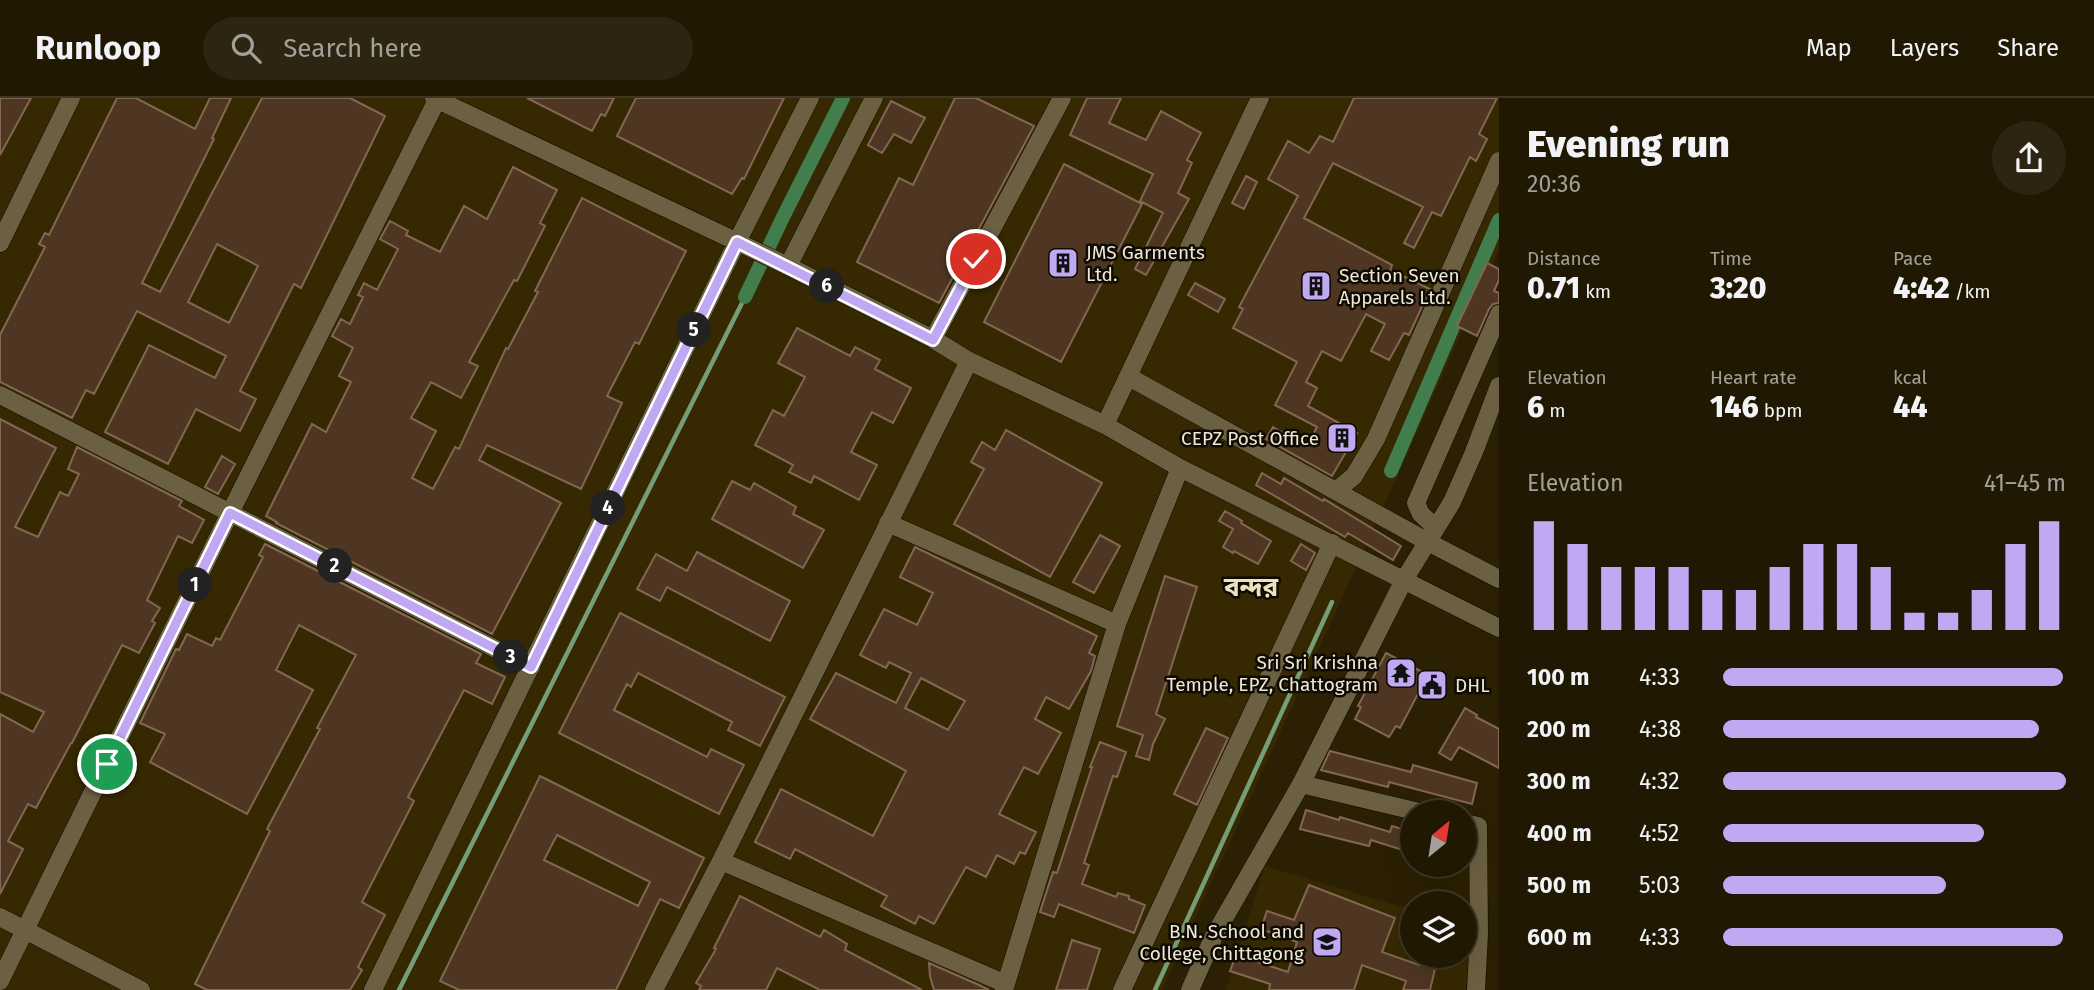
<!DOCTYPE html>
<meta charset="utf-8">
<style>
:root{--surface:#201802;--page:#2d2511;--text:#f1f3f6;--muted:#a2a099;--line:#3d3724;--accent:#c1a8f3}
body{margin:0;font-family:"Fira Sans","Noto Sans Bengali",sans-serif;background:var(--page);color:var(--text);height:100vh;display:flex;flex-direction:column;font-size:26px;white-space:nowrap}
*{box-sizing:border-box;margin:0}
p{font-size:23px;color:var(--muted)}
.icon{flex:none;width:38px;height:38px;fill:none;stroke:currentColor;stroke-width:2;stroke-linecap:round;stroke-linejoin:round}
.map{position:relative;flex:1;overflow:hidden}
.side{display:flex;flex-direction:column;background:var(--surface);width:595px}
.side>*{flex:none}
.needle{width:46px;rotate:30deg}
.controls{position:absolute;left:1400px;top:702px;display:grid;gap:14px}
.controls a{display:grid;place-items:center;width:77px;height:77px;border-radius:50%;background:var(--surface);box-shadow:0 7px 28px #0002,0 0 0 2px var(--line);font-size:35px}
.pin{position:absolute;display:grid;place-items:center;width:60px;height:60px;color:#fff;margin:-30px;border:4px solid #fff;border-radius:50%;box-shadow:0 2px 7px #0007}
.km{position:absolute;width:35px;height:35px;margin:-18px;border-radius:50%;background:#222;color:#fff;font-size:19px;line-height:35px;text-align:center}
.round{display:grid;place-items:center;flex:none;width:74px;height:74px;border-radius:37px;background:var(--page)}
.overview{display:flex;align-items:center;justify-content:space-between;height:119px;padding:0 28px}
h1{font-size:38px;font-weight:800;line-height:52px}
.figures{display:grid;grid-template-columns:repeat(3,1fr);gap:10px;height:119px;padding:7px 28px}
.figures div{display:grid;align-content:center}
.figures b{font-size:30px;font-weight:800}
.figures small{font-size:19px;font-weight:400}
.figures p{font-size:19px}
.chart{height:196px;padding:14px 28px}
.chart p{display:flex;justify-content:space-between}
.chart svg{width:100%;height:126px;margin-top:7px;stroke:var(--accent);stroke-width:6}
ul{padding:0 28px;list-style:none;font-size:23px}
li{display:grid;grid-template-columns:112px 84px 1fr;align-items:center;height:52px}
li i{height:18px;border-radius:9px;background:var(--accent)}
header{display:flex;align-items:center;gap:42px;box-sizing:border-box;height:98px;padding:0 35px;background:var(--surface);border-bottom:2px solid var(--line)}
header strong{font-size:33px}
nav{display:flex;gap:38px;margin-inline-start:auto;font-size:24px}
.search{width:490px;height:63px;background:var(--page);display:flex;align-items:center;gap:18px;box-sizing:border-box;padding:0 24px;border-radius:38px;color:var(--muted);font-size:26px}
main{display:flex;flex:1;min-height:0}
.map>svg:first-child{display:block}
</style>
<header>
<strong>Runloop</strong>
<div class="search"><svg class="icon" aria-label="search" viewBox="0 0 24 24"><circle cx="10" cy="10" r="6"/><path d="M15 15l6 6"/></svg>Search here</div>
<nav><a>Map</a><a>Layers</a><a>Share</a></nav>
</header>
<main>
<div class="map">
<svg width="1499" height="892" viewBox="0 0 1499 892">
<rect width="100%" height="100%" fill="#2b2003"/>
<path fill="#362902" d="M0 0H1499V151L1365 450 1162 892H0Z
M1265 768 1412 812V858H1465V828L1471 830 1466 892H1226Z"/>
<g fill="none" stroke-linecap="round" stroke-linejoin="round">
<path stroke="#759d76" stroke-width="4.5" d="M399 892 745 199
M1155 892 1332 504"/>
<path stroke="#427d4d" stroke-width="14" d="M745 199 784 117 843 0
M1391 373 1499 122"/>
</g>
<path fill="#4f3623" stroke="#826753" stroke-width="2" fill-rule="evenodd" d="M0 0H31L0 57Z
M117 0H136L195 31 210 0H231L212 40 214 41 142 185 160 194 262 0H350L385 18 301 190 294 186 240 293 256 301 240 333 196 311 168 366 105 334 149 247 215 280 226 258 137 213 94 296 86 292 72 320 0 284V237L45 149 39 146 45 135 49 137ZM217 146 258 168 229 225 188 204Z
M527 0H614L605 18 601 16 592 33Z
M636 0H784L744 81 742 80 732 96 617 38Z
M955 0H976L1034 28 939 205 857 164 899 80 913 87Z
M1087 0H1121L1109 25 1146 42 1161 13 1201 35 1187 62 1192 65 1178 95 1189 101 1146 177 1135 171 1163 115 1140 103 1153 76 1070 37Z
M1354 0H1497L1479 36 1487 41 1476 63 1470 59 1441 118 1432 114 1414 150 1404 145 1423 109 1333 65 1304 120 1392 167 1390 172 1430 191 1409 237 1404 235 1389 262 1371 253 1385 226 1366 216 1341 263 1322 253 1306 284 1317 290 1308 308 1357 335 1332 378 1266 341 1273 329 1307 349 1317 329 1275 307 1297 264 1233 230 1243 211 1239 209 1298 98 1268 81 1288 43 1309 55 1320 38 1333 44Z
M891 3 925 20 911 45 894 36 882 55 868 47Z
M1064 66 1142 106 1061 264 984 224Z
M513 69 557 92 540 125 545 128 517 183 514 182 469 264 478 268 461 300 431 284 411 320 436 333 412 380 433 391 455 349 459 351 506 250 508 251 538 194 535 193 582 100 686 153 639 246 635 244 607 298 622 305 581 391 487 347 479 362 561 405 492 536 276 425 277 424 266 418 312 326 326 334 351 284 339 278 353 250 332 238 341 221 350 226 363 199 358 197 364 185 377 192 398 151 380 141 390 123 408 133 406 137 440 154 464 108 487 121Z
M1246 78 1257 84 1244 111 1232 105Z
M1487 165 1499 171V182L1494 193 1499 195V205L1493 206 1489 211 1477 238 1457 228Z
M1195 185 1225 201 1218 214 1188 197Z
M797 230 850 258 855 249 880 262 875 271 911 290 893 325 872 314 851 354 877 367 859 402 814 378 811 385 789 374 793 367 755 347 773 312 784 318 805 279 778 265Z
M0 321 56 350 15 429 38 439 60 394 68 398 79 376 68 371 77 349 182 403 179 408 204 422 192 445 178 438 147 502 160 510 152 523 155 525 139 555 122 547 72 645H71L36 710 28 706 8 743 23 751 0 796V616L33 634 44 614 0 594Z
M1006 332 1102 385 1050 479 954 426 984 371 971 364 982 344 995 352Z
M222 358 235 366 218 396 205 389Z
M1262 375 1281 386 1284 380 1323 403 1324 401 1401 448 1393 462 1348 435 1345 439 1256 387Z
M732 383 750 392 754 385 796 409 793 416 824 432 803 470 712 421Z
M1225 413 1242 423 1241 425 1271 443 1258 466 1234 453 1233 455 1223 449 1233 431 1219 423Z
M1100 437 1120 448 1094 495 1073 484Z
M265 446 481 556 476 565 505 579 492 606 464 592 408 699 414 703 362 804 385 817 358 869 362 872 350 892H207L195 886 270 733 267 731 320 631 317 630 356 557 299 527 276 572 313 592 247 716 150 664 165 636 140 625 176 551 179 552 187 536 212 548 216 540 220 542 263 459 259 457Z
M1301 446 1315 455 1306 472 1291 463Z
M915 449 1097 538 1089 555 1095 558 1091 573 1069 611 1046 599 1035 621 1061 635 1038 676 1024 669 999 716 1036 734 1025 756 1020 754 1014 766 997 757 986 779 966 769 934 826 919 818 915 826 881 808 887 798 795 751 790 761 755 744 781 691 873 738 906 673 810 621 836 575 896 605 911 575 889 564 886 570 860 557 884 511 917 527 933 495 900 479ZM921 580 965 603 948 632 905 610Z
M697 454 790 503 770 543 667 489 660 503 637 491 656 456 687 473Z
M1165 478 1197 489 1156 616 1165 621 1153 646 1149 662 1136 658 1143 637 1117 628Z
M620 515 785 599 760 648 728 632 732 624 638 575 631 589 627 586 614 612 707 659 711 651 744 667 719 716 559 635Z
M1386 555 1428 577 1400 630 1396 628 1389 639 1355 621 1361 609 1358 608Z
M1465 610 1477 617 1476 619 1499 631V670L1459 649 1451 662 1439 655Z
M1206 630 1228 640 1197 707 1174 696Z
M1100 644 1126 654 1117 679 1113 678 1084 765 1089 767 1082 786 1116 799 1118 795 1129 798V801L1145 807 1134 835 1059 806 1054 819 1040 814 1053 774 1057 775 1092 669H1090Z
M1330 653 1411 674 1413 667 1477 685 1472 706 1389 684 1388 689 1321 672Z
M540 678 704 760 679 810 660 801 616 892H459L440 883ZM557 737 650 784 638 808 544 762Z
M1306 712 1339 722 1340 719 1390 734 1392 728 1412 734V755L1371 742 1369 748 1300 731Z
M1309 787 1395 820 1382 854 1419 867 1421 858H1438L1430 892H1403L1406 883 1362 867 1354 892H1269L1270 886 1230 873 1236 857 1288 874 1297 844 1261 831 1267 813 1294 822Z
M740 798 820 839 824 832 847 846 845 852 922 892H820L777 870 766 892H699L701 888 696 885 716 851 714 850Z
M1072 842 1100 851 1087 892H1056Z
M929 865 979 887 989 892H934L930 878Z"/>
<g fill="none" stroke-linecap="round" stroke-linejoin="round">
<g stroke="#110a00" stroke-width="19">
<path id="minor" d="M434 0 788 168 933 241 969 263 1105 327 1180 370 1499 530
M0 145 71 0
M788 168 874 0
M933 241 1062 0
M1129 279 1428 444 1499 481
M0 297 531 569
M1105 327 1260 0
M1336 393 1354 378 1376 341 1499 63
M888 425 1117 526
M1436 430 1421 416 1416 405 1499 216
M1301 686 1419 714
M1465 725 1478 728 1479 836 1476 892
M721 763 1006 886
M0 819 141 892
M0 883 230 415 438 0
M373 892 737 144 810 0
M654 892 721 763 969 263
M1004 892 1117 526 1180 370
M1122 892 1332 445
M1190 892 1214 838 1301 686 1404 482 1452 404 1474 354 1499 288"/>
</g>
<use href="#minor" stroke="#6c6042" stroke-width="18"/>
</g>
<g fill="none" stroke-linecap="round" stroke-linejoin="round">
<g stroke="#fff" stroke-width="14">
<path id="route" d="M107 666 230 415 531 569 737 144 933 242 976 161"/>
</g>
<use href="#route" stroke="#c1a8f3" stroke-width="9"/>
</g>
<defs>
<g id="building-square" transform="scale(1.575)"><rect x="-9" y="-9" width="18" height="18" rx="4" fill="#c1a8f3" stroke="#0f0b02"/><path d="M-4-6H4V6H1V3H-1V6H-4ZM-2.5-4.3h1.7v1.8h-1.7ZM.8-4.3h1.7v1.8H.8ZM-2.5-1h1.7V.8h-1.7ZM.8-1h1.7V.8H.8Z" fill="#111"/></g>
<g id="temple-square" transform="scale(1.575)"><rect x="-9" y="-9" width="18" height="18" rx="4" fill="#c1a8f3" stroke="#0f0b02"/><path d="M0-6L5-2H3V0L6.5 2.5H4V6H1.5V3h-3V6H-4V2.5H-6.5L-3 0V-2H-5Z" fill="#111"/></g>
<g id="civic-square" transform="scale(1.575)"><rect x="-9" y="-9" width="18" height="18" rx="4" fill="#c1a8f3" stroke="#0f0b02"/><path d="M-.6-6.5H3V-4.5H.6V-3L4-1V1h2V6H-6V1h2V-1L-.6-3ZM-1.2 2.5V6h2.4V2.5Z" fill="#111"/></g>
<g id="school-square" transform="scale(1.575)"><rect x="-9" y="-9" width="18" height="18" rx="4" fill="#c1a8f3" stroke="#0f0b02"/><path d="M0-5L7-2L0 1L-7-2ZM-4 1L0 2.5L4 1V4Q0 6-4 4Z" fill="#111"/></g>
</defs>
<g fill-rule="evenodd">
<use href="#building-square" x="1063" y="165"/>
<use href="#building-square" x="1316" y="188"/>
<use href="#building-square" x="1342" y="340"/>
<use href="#temple-square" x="1401" y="575"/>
<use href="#civic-square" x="1432" y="587"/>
<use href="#school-square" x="1327" y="844"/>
</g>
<g text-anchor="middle" stroke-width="5" stroke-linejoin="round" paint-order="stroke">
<g font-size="19" fill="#ede7d6" stroke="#0f0b02" text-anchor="start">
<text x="1086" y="161">JMS Garments<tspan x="1086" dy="22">Ltd.</tspan></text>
<text x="1339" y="184">Section Seven<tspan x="1339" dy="22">Apparels Ltd.</tspan></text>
<text x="1319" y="347" text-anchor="end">CEPZ Post Office</text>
<text x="1378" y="571" text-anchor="end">Sri Sri Krishna<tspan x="1378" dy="22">Temple, EPZ, Chattogram</tspan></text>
<text x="1455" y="594">DHL</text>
<text x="1304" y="840" text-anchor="end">B.N. School and<tspan x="1304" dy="22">College, Chittagong</tspan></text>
</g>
<g font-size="26" font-weight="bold" fill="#eee1bf" stroke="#0f0b02">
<text x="1251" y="498">বন্দর</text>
</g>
</g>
</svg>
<div class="controls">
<a><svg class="needle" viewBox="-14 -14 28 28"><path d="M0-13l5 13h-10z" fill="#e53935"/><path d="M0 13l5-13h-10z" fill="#a2a099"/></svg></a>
<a><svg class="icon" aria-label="layers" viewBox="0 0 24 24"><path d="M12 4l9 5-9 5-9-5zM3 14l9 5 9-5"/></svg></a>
</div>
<div class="pin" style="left:107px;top:666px;background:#1e9e55"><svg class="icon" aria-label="arrive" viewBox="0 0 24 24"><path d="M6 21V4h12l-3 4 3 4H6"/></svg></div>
<div class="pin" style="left:976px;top:161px;background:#d93025"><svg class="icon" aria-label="check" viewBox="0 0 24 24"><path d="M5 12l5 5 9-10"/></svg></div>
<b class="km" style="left:195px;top:487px">1</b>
<b class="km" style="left:335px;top:468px">2</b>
<b class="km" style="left:511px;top:559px">3</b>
<b class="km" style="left:608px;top:410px">4</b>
<b class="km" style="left:694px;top:232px">5</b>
<b class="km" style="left:827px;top:188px">6</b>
</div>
<section class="side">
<div class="overview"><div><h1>Evening run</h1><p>20:36</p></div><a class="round"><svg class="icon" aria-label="share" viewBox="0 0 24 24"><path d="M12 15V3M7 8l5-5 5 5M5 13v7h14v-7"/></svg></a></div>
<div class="figures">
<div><p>Distance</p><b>0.71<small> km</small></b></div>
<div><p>Time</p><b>3:20</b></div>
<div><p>Pace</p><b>4:42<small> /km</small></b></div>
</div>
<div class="figures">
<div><p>Elevation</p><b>6<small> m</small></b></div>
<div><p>Heart rate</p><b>146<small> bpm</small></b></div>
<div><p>kcal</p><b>44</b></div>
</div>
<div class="chart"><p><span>Elevation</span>41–45 m</p>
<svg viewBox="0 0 160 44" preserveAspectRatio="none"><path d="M5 44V6M15 44V14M25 44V22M35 44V22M45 44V22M55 44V30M65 44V30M75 44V22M85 44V14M95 44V14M105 44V22M115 44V38M125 44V38M135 44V30M145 44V14M155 44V6"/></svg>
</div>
<ul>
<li><b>100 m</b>4:33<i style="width:99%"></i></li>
<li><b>200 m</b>4:38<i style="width:92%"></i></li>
<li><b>300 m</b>4:32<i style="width:100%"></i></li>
<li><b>400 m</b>4:52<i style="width:76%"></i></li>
<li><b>500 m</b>5:03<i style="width:65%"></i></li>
<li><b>600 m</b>4:33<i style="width:99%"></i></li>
</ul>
</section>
</main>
